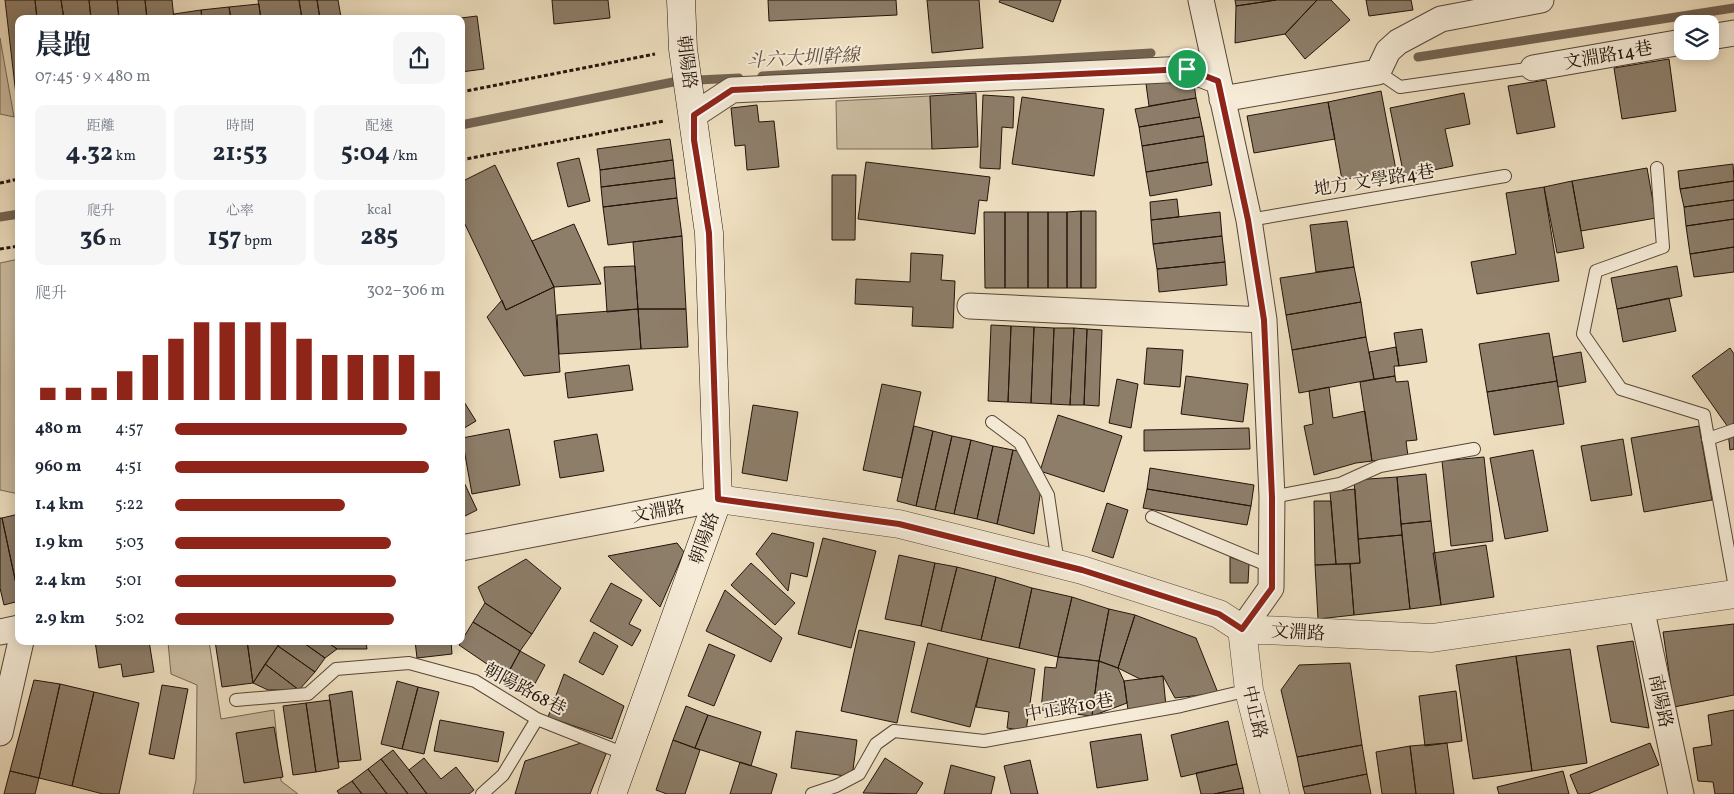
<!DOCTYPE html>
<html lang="zh-TW">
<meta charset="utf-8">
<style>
:root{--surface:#fff;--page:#f6f6f7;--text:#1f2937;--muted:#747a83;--accent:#8f2418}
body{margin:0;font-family:Vollkorn,"Noto Serif TC",serif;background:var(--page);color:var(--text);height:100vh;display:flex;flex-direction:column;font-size:19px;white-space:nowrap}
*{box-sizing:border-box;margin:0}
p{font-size:16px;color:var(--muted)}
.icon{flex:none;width:28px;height:28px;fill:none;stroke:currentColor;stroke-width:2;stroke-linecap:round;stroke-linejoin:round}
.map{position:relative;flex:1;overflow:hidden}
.drawer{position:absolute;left:15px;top:15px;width:450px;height:630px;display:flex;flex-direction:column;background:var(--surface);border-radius:10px;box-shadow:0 2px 12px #0003}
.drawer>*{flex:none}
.controls{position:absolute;left:1674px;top:15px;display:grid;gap:10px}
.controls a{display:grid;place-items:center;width:45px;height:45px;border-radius:10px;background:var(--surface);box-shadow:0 2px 12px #0003;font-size:25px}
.pin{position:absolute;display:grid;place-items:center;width:42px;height:42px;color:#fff;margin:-21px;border:2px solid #fff;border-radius:50%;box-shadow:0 1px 5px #0007}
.round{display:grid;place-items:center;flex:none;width:52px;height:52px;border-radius:10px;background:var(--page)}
.headline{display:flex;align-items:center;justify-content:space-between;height:85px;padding:0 20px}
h1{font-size:28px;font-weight:700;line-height:38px}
.metrics{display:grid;grid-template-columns:repeat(3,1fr);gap:8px;height:85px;padding:5px 20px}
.metrics div{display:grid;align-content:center;border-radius:10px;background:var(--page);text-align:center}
.metrics b{font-size:25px;font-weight:700}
.metrics small{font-size:14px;font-weight:400}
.metrics p{font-size:14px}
.chart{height:140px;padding:10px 20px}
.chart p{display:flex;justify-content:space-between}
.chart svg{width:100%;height:90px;margin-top:5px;stroke:var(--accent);stroke-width:6}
ul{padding:0 20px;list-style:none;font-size:16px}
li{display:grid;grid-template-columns:80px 60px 1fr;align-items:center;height:38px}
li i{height:12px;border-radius:6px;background:var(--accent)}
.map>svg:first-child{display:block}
</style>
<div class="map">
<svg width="1734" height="794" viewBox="0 0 1734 794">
<rect width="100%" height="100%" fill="#efe0c1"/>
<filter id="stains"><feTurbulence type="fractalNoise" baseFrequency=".004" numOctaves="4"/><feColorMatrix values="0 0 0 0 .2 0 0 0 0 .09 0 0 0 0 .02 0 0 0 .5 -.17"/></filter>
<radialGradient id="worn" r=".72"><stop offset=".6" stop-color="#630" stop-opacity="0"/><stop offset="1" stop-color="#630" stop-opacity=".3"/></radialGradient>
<path fill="#ccbda2" stroke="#786856" d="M0 38 14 117 0 114Z
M930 96 932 149H837L836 101Z
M19 259V494L0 490V263Z
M209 641 221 719 274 710 281 781 298 794H193L196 780 197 685 171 674 168 642Z"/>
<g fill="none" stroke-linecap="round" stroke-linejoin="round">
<path stroke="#746453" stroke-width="9" d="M1418 57 1734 8
M762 76 1151 53
M461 125 678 81 739 78
M0 217 19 214"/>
</g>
<path fill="#8d7e6a" stroke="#23130b" d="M5 0H35L37 19H19V95H16Z
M35 0H61L64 19H37Z
M61 0H89L91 19H64Z
M89 0H117L119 19H91Z
M117 0H145L147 19H119Z
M145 0H172L174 19H147Z
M258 0H299L302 19H261Z
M299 0H317L320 19H302Z
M317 0H338L341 17 320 19Z
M552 0H608L610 18 554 24Z
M768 0H896L897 15 769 21Z
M927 0H979L983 48 932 53Z
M1000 0H1061L1053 22 999 2Z
M1235 0H1276L1236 6Z
M1276 0H1317L1285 34 1235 43 1236 6Z
M1317 0H1331L1350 20 1305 59 1285 34Z
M1366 0H1411L1413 10 1369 16Z
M259 4 261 19H231L229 7Z
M229 7 231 19H202L201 10Z
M201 10 202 19H174V14Z
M477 16 484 69 461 72V19H453Z
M1669 59 1676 111 1622 119 1614 68Z
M1193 77 1196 98 1149 106 1146 84Z
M1546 80 1555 127 1517 134 1508 86Z
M1381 91 1396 170 1342 180 1328 102Z
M976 93 978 147 932 149 930 96Z
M1464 93 1470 124 1445 129 1453 166 1404 176 1390 108Z
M983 95 1014 97 1013 128 1002 127 1000 169 980 168Z
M1022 97 1104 109 1094 176 1012 164Z
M1196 98 1200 117 1139 127 1135 109Z
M1328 102 1335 139 1254 153 1247 116Z
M757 105 759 122 774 121 779 167 747 170 745 145 735 146 731 108Z
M1200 117 1204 136 1142 146 1139 127Z
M1204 136 1208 162 1146 172 1142 146Z
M670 139 673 160 600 170 597 149Z
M579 158 590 201 568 207 557 163Z
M673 160 675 178 601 187 600 170Z
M866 162 990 177 987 201 979 200 975 234 858 219Z
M1208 162 1212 185 1150 196 1146 172Z
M1733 164 1734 181 1680 189 1678 171Z
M495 165 554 287 506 310 461 216V182Z
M1647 168 1656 218 1581 231 1572 181Z
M832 175H856L855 240H832Z
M675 178 677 198 603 207 601 187Z
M1572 181 1584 248 1557 253 1544 187Z
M1734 181V200L1684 207 1680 189Z
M1544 187 1559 281 1477 294 1471 262 1516 254 1506 193Z
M677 198 682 236 608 245 603 207Z
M1177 199 1179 217 1151 220 1150 202Z
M1734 200V219L1686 226 1684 207Z
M1081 211V288H1067V212Z
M1081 211H1096V288H1081Z
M984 212H1005V288H985Z
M1005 212H1028V288H1005Z
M1028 212H1048V288H1028Z
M1048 212H1067V288H1048Z
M1220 212 1222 236 1153 244 1151 220Z
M1734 219V247L1690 254 1686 226Z
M1347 221 1354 267 1316 272 1310 225Z
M574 224 601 284 554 287 532 241Z
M682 236 686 309H638L633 242Z
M1222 236 1225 262 1157 269 1153 244Z
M1734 247V272L1694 277 1690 254Z
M911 253 943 255 941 280 955 281 953 328 912 326 913 307 855 304 856 279 910 282Z
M1225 262 1227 285 1159 292 1157 269Z
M635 266 638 309 607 312 604 267Z
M1677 266 1682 296 1617 309 1611 278Z
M1354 267 1361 302 1286 315 1280 278Z
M554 287 560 372 524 376 487 317 502 300 506 310Z
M1669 298 1676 331 1623 342 1617 309Z
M1361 302 1366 337 1292 350 1286 315Z
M638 309 641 349 559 354 557 315Z
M638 309H686L688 347 641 349Z
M991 325 1011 326 1008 402 988 401Z
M1011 326 1034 327 1031 403 1008 402Z
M1034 327 1054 328 1051 404 1031 403Z
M1054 328H1074L1070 405 1051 404Z
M1074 328 1087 329 1084 405H1070Z
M1087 329 1102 330 1099 406 1084 405Z
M1422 329 1427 362 1399 366 1394 333Z
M1549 333 1557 381 1487 392 1479 344Z
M1366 337 1374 379 1299 393 1292 350Z
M1396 347 1399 366H1394L1395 376 1374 379 1369 352Z
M1147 348 1183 350 1180 387 1144 384Z
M1730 348 1734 354V423L1728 427 1692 376Z
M1581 352 1586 382 1558 387 1553 357Z
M629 365 633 390 568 398 565 373Z
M1186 376 1248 384 1243 422 1181 414Z
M1395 376 1396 382 1408 381 1417 440 1406 441 1408 456 1372 461 1360 382Z
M1117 379 1138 384 1131 428 1109 423Z
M1557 381 1564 424 1494 435 1487 392Z
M882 384 921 392 902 478 863 470Z
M1329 387 1333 418 1365 411 1372 461 1356 463 1314 475 1304 426 1313 424 1309 391Z
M461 397 476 421 461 430Z
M753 405 798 412 787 481 742 473Z
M1058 415 1122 436 1104 492 1040 471Z
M914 426 933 431 916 506 897 501Z
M1699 426 1712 500 1644 512 1631 438Z
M1249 428 1250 449 1144 451V430Z
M509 429 520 485 472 494 462 438Z
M933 431 952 436 935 510 916 506Z
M1734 431V449L1730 450 1728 432Z
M597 434 604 471 560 478 554 441Z
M952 436 971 440 954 514 935 510Z
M1623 439 1632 495 1591 501 1581 446Z
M971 440 993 446 977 519 954 514Z
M993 446 1013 450 997 524 977 519Z
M1013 450 1018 451 1041 489 1034 534 997 524Z
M1533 450 1548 531 1505 539 1490 458Z
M1484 457 1493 541 1451 546 1442 461Z
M1150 468 1254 485 1251 506 1147 489Z
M1426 474 1431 521 1401 524 1397 477Z
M461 476 477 510 461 518Z
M1397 477 1402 535 1358 539 1354 480Z
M1147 489 1251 506 1247 525 1143 508Z
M1355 489 1360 563 1336 564 1330 492Z
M1314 501H1331L1336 564 1315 565Z
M1107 503 1128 510 1113 558 1092 551Z
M19 514V598L2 518Z
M0 518H2L19 598V601L4 605 0 588Z
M1431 521 1441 605 1410 609 1401 524Z
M772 533 814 543 807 577 791 573 788 591 756 554Z
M1402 535 1410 609 1354 615 1350 564 1360 563 1358 539Z
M823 538 876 551 851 648 798 634Z
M677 543 684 552 660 607 608 556Z
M1486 545 1494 597 1441 605 1433 553Z
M899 555 935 563 921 626 885 619Z
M1230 557 1249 564 1248 583H1230Z
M526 559 561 588 532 634 485 603 478 587Z
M751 563 795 603 775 625 731 585Z
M935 563 957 567 941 631 921 626Z
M1350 564 1354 615 1318 619 1315 565Z
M957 567 996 577 981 640 941 631Z
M996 577 1032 588 1019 648 981 640Z
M611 583 642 600 629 624 641 630 632 646 590 621Z
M1032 588 1072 597 1058 657 1019 648Z
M725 590 782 638 771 662 706 631Z
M1072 597 1109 609 1099 661 1058 657Z
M485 603 532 634 520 651 473 622Z
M1109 609 1135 615 1118 668 1099 661Z
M1135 615 1196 638 1218 693 1175 698 1163 676 1140 679 1118 668Z
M473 622 520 651 506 677 459 645Z
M1734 624V695L1674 707 1663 632Z
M859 630 915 642 897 723 841 711Z
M594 632 618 646 603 675 579 662Z
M95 641H149L154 672 123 677 121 664 99 668Z
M215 641H247L253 683 222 687Z
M247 641H281L253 683Z
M281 641H301L325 658 315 672 278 646Z
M301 641H326L337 649 325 658Z
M326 641H366L367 649H337Z
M415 641H451L452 654 417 658Z
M1633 641 1649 728 1611 722 1597 646Z
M928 643 988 658 970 727 911 712Z
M709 644 735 655 714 706 688 696Z
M278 646 315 672 299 690 265 664Z
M1570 649 1587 763 1532 771 1516 656Z
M520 651 545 665 531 691 506 677Z
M1516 656 1532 771 1473 779 1456 665Z
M1058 657 1099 661 1092 716 1041 710 1045 667 1056 668Z
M988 658 1035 669 1026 731 1007 728 1009 712 976 707Z
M1099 661 1118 668 1124 681 1127 703 1092 716Z
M1350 663 1362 745 1297 757 1281 690 1299 665Z
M265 664 299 690H268L253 683Z
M564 674 624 706 612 739 548 717Z
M1163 676 1166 706 1128 710 1124 681Z
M34 680 60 684 39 778 10 771Z
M397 681 418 687 402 749 381 744Z
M60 684 94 692 72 786 39 778Z
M162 685 188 689 174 759 149 754Z
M418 687 439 692 424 754 402 749Z
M352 691 361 760 338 762 329 695Z
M1456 691 1462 741 1425 746 1419 696Z
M94 692 139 703 119 794H103L72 786Z
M330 700 339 768 316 772 306 703Z
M306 703 316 772 293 775 283 706Z
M686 706 708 715 695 748 673 740Z
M1734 710V794H1715L1713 782 1698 781 1693 748 1712 745 1708 715Z
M708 715 761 732 751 766 695 748Z
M440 720 504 732 498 762 434 751Z
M1228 721 1237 764 1181 777 1171 735Z
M274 727 283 777 244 783 236 733Z
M796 731 857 740 852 777 791 768Z
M1141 734 1148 780 1097 788 1090 742Z
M673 740 700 750 685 794H667L656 790Z
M584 742 606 754 590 794H515L525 761Z
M1447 743 1454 794H1416L1410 746Z
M1650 743 1659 765 1588 794H1578L1570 775Z
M1362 745 1367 774 1303 787 1297 757Z
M1410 746 1416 794H1382L1376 752Z
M393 750 409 770 427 794H408L381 759Z
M424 758 441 779 456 767 474 790 469 794H427L409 770Z
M885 758 923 783 916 794 863 793Z
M381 759 408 794H387L368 769Z
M1030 760 1038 794H1011L1004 766Z
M740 762 777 774 771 794H730Z
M1237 764 1243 788 1214 794H1201L1196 773Z
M951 765 995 777 991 794H944Z
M368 769 387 794H362L352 781Z
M10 771 39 778 35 794H4Z
M1563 771 1569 794H1499L1497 787Z
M1367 774 1371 794H1305L1303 787Z
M352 781 362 794H339L337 791Z
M1243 788 1244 794H1214Z"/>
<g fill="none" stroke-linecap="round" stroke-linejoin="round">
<g stroke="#564638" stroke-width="14">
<path id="service" d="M1378 72 1400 87 1533 68
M1657 168 1663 247 1596 271 1583 334 1621 389 1704 415 1734 582
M1249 220 1505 176
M992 422 1020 443 1048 495 1058 564
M1708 439 1734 430
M1272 497 1340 484 1380 466 1474 449
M1152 517 1272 567
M236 700 308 694 336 669 409 663 475 681 537 719 625 754
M482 794 503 775 537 719
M812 794 836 786 859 774 876 744 894 731 984 741 1181 706 1249 690"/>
</g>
<g stroke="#564638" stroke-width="27">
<path id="minor" d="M1201 0 1249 220 1264 320 1272 497 1271 588 1242 629
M1710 37 1734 33
M1533 68 1682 42
M1222 99 1378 72 1388 51 1398 42 1441 19 1541 0
M694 115 732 90 1187 69 1218 81
M970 306 1264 320
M461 548 718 499
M1641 607 1681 794
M0 632 19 628
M0 733 21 641"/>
</g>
<g stroke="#564638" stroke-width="29">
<path id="tertiary" d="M718 499 899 524 1082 570 1219 614 1242 629 1432 638 1734 594
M1242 629 1249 690 1275 794"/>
</g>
<g stroke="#23130b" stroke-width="29">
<path id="secondary" d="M612 794 718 499 709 233 683 49 681 0"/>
</g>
<path stroke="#23130b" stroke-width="3" stroke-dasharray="4 2.5" stroke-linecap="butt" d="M461 92 655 54
M461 160 664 121
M0 183 19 179
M0 249 19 246"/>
<use href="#service" stroke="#f5ebd7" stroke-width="12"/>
<use href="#minor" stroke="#f5ebd7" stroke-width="25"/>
<use href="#tertiary" stroke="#f5ebd7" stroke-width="28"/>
<use href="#secondary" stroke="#f5ebd7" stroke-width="28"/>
</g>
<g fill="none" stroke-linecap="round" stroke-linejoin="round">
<g stroke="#fff" stroke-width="10">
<path id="route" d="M1187 69 1218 81 1248 220 1264 320 1272 497V588L1242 629 1219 614 1082 570 899 524 718 499 709 233 694 140V115L732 90Z"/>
</g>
<use href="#route" stroke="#8f2418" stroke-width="6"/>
</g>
<g text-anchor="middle" stroke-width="4" stroke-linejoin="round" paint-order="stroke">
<g font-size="18" fill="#23130b" stroke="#f5ebd7">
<text transform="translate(1608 55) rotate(-10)" y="6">文淵路14巷</text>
<text transform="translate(687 62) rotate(83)" y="6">朝陽路</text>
<text transform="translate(1374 180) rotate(-9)" y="6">地方 文學路4巷</text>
<text transform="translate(658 511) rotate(-11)" y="6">文淵路</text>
<text transform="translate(704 538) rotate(-70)" y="6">朝陽路</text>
<text transform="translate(1298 632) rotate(3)" y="6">文淵路</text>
<text transform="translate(525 689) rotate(28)" y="6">朝陽路68巷</text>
<text transform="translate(1661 701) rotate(78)" y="6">南陽路</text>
<text transform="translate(1069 707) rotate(-10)" y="6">中正路10巷</text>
<text transform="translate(1255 712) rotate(77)" y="6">中正路</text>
</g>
<g font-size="19" font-style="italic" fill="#605041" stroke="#f5ebd7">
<text transform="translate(803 57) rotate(-3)" y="7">斗六大圳幹線</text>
</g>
</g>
<rect width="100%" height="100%" filter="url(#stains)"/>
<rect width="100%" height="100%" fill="url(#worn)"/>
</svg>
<div class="controls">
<a><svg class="icon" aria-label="layers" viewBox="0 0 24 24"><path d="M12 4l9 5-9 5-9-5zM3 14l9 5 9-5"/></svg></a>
</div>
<div class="pin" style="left:1187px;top:69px;background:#1e9e55"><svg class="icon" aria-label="arrive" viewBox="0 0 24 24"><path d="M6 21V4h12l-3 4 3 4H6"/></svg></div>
<section class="drawer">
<div class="headline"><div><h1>晨跑</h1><p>07:45 · 9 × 480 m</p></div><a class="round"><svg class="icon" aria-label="share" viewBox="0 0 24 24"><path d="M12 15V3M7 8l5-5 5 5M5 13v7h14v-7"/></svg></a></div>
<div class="metrics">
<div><p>距離</p><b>4.32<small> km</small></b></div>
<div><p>時間</p><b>21:53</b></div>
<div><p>配速</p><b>5:04<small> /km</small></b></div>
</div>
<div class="metrics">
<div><p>爬升</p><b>36<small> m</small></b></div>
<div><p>心率</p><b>157<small> bpm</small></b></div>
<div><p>kcal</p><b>285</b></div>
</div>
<div class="chart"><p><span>爬升</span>302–306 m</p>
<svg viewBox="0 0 160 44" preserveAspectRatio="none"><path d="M5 44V38M15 44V38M25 44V38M35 44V30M45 44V22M55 44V14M65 44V6M75 44V6M85 44V6M95 44V6M105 44V14M115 44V22M125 44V22M135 44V22M145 44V22M155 44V30"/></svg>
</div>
<ul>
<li><b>480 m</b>4:57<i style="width:86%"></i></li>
<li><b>960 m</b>4:51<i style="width:94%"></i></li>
<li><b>1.4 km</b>5:22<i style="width:63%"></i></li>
<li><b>1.9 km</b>5:03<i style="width:80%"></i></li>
<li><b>2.4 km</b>5:01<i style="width:82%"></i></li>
<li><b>2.9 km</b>5:02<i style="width:81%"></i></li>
</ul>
</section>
</div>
